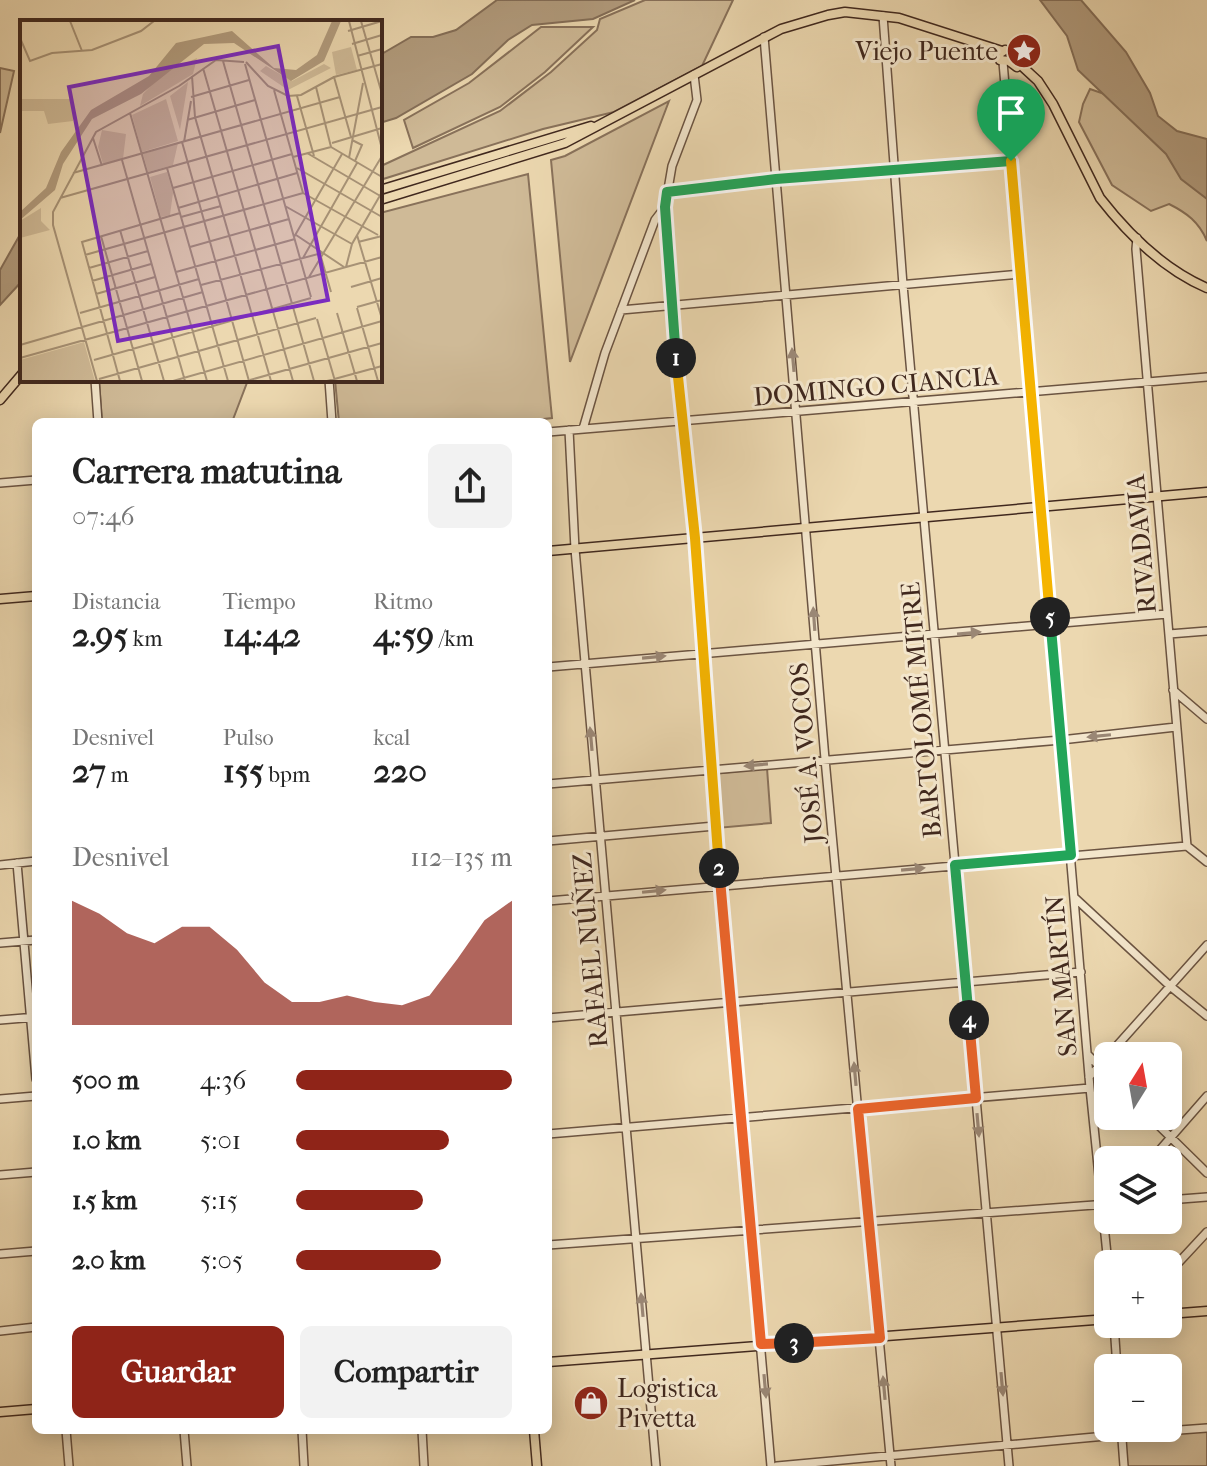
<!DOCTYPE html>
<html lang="es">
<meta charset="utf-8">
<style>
:root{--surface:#fff;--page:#f2f2f2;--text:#222;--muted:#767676;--accent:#8f2418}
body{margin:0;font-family:"IM FELL French Canon",serif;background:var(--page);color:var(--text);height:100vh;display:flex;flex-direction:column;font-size:30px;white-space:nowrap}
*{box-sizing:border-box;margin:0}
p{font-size:26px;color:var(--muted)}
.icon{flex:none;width:44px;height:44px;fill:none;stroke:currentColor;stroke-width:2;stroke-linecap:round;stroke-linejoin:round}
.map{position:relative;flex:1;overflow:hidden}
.side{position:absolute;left:32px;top:418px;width:520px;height:1016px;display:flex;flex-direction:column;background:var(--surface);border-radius:12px;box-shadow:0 4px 20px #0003}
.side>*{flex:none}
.needle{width:52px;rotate:11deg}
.tools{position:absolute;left:1094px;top:1042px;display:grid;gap:16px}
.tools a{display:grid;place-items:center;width:88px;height:88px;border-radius:12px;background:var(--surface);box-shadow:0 4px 20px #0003;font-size:40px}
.pin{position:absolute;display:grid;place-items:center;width:68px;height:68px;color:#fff;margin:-82px -34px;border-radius:50% 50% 50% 0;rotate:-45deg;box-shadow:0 0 8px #0007}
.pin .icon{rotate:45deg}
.km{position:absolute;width:40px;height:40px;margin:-20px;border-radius:50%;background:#222;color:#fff;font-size:22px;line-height:40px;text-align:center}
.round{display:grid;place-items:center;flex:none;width:84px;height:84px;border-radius:12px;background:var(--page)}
.headline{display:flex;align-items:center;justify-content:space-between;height:136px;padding:0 40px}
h1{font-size:36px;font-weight:700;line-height:60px}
.figures{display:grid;grid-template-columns:repeat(3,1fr);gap:12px;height:136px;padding:8px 40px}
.figures div{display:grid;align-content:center}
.figures b{font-size:34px;font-weight:700}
.figures small{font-size:22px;font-weight:400}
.figures p{font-size:22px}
.chart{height:224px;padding:16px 40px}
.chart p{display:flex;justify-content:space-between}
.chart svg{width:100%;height:144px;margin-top:8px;fill:var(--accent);opacity:.7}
.action{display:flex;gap:16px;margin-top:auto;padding:16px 40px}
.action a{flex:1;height:92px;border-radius:12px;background:var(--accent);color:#fff;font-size:32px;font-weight:700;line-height:92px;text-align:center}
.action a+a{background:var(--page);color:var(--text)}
ul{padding:0 40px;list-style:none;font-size:26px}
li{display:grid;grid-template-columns:128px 96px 1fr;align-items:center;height:60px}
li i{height:20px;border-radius:10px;background:var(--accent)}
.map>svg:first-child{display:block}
</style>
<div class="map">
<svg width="1207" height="1466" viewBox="0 0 1207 1466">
<rect width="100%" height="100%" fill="#ecd8b0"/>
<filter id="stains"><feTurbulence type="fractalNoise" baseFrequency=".0025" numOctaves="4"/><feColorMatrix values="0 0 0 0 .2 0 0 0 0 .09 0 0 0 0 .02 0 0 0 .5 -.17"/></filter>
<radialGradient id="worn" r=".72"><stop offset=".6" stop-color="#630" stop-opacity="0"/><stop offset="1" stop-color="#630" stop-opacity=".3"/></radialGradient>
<path fill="#cfba97" stroke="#88715a" stroke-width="2" d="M645 0H733L702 66 614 112 543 129 380 180 381 166 500 111 551 72 597 30 600 19Z
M541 27H593L545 72 500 107 413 148 404 120 469 83Z
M0 68 14 71 0 133Z
M1090 89 1116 98 1207 191V241C1199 222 1187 213 1169 204L1151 211 1112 185 1079 122 1083 104Z
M669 101 570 362 551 160 565 156Z
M528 174 552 418 516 422H339L335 380H380V213Z
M99 380H248L232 422H102Z
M767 768 771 823 717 828 713 774Z
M1207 1430V1466H1126L1124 1440 1127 1437Z"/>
<path fill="#b29c7e" stroke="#846e58" stroke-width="2" d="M497 0H635L593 19 532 25 508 40 472 74 396 118 380 123V55L411 37H433L456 30Z
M1040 0H1081L1126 52 1150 93 1158 116 1177 131 1207 139V199L1181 179 1166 154 1078 70 1067 36Z
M22 231V281L0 305V270Z"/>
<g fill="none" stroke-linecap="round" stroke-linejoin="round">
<g stroke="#6b5442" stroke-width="10">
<path id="minor" d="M883 16 903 285 1009 1466
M764 37 825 759 891 1466
M1003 62 1090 1088 1108 1264
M694 75 697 100 672 166 665 207 671 304 695 538 710 770 771 1466
M667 192 776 179 1011 161
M1137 238 1136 249 1187 846
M621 310 1021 274
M95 380 98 422
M329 380 332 422
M583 429 605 353 655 220 665 207
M569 430 575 549 656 1466
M548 432 1207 377
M0 483 36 480
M1169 634 1207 631
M548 667 1167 614
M1173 690 1207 719
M548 784 1061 740 1176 727
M548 841 715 826
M1187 846 1207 862
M17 863 36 1079
M0 865 36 861
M1075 898 1170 986 1207 1016
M548 901 1187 846
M0 943 36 940
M548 1018 1081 972
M0 1020 36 1017
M1088 1055 1108 1075
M1089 1077 1207 945
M0 1099 36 1096
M1149 1116 1207 1173
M548 1134 1090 1088
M1151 1160 1207 1096
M0 1175 36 1172
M1168 1200 1207 1197
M548 1245 1108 1204
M0 1254 36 1251
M1168 1274 1207 1232
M1114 1324 1117 1368
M0 1331 36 1327
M66 1430 69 1466
M184 1430 187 1466
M302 1430 304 1466
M422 1430 424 1466
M1125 1434 1207 1428
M1122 1439 1124 1466
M777 1466 1117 1435"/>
</g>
<g stroke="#40281e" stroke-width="11">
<path id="major" d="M1005 50 999 54 1000 60 1009 61 1017 67
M1011 56 1038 81 1053 104 1100 198C1128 234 1165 270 1207 288
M380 190 591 126
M380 200 565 143 781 29 828 15 845 12 899 18 1002 51
M0 400 22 374
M548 551 1207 492
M0 599 36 596
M1168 1314 1207 1311
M548 1362 1108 1319
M0 1412 36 1409
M534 1430 537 1466"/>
</g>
<use href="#minor" stroke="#f3e6cc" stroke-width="7"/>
<use href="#major" stroke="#ecd8b0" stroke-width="8"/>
</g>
<defs><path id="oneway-solid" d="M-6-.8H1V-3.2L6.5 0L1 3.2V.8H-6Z" transform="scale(2)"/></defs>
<g fill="#9a8775">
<use href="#oneway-solid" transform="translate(793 360) rotate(-95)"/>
<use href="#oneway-solid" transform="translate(814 619) rotate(-94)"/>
<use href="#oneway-solid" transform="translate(969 633) rotate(-5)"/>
<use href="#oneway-solid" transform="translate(654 657) rotate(-5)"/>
<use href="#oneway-solid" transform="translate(1099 736) rotate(174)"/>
<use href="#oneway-solid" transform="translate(591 739) rotate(-95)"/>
<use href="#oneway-solid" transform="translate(756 765) rotate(175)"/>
<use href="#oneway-solid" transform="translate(913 869) rotate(-5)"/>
<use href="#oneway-solid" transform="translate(654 891) rotate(-6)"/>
<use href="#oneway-solid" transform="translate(855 1074) rotate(-95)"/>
<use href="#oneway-solid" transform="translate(978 1125) rotate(85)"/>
<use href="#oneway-solid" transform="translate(642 1305) rotate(-95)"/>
<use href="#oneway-solid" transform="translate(1002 1384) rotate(85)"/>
<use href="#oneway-solid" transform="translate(765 1386) rotate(85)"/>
<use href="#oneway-solid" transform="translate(884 1388) rotate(-95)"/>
</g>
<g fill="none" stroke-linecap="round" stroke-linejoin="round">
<g stroke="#fff" stroke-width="16">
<path id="split-1" d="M676 358 665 207 667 192 776 179 1011 161"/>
</g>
<g stroke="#fff" stroke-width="16">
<path id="split-2" d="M676 358 695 538 719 868"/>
</g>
<g stroke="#fff" stroke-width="16">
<path id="split-3" d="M719 868 761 1344 794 1343"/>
</g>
<g stroke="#fff" stroke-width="16">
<path id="split-4" d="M794 1343 880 1338 858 1109 976 1098 969 1020"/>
</g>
<g stroke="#fff" stroke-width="16">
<path id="split-5" d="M969 1020 955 865 1071 855 1050 617"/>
</g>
<g stroke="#fff" stroke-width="16">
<path id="split-6" d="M1011 161 1050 617"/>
</g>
<use href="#split-1" stroke="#22a559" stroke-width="10"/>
<use href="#split-2" stroke="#f5b400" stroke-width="10"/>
<use href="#split-3" stroke="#f0652b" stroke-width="10"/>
<use href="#split-4" stroke="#f0652b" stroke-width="10"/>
<use href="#split-5" stroke="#22a559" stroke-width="10"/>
<use href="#split-6" stroke="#f5b400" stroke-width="10"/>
</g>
<defs>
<g id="sight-disc" transform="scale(1.8)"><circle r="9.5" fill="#8f2418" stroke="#f3e6cc"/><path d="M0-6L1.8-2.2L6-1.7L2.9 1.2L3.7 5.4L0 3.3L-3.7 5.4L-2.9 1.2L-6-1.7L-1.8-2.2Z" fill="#fff"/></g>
<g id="shop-disc" transform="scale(1.8)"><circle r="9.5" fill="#8f2418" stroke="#f3e6cc"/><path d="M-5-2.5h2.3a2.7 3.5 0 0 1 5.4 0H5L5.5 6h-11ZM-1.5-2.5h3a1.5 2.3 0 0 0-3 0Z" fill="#fff"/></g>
</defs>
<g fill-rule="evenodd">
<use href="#sight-disc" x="1024" y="51"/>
<use href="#shop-disc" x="591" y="1403"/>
</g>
<g text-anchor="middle" stroke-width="6" stroke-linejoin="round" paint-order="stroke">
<g font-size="26" fill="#40281e" stroke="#f3e6cc" text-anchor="end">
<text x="998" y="60">Viejo Puente</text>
<text x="617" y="1397" text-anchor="start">Logistica<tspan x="617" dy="30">Pivetta</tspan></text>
</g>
<g font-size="26" fill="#40281e" stroke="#f3e6cc">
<text transform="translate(876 386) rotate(-5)" y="9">DOMINGO CIANCIA</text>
<text transform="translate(1141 544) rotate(-95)" y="9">RIVADAVIA</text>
<text transform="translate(921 710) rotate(-95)" y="9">BARTOLOMÉ MITRE</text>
<text transform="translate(806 753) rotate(-95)" y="9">JOSÉ A. VOCOS</text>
<text transform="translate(590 950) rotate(-95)" y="9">RAFAEL NÚÑEZ</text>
<text transform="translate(1061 976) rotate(-95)" y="9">SAN MARTÍN</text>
</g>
</g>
<g transform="translate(20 20)">
<rect width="362" height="362" fill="#ecd8b0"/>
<path d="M331 27 337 50 316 55 312 32ZM177 38 173 54 120 86 123 74 143 53ZM304 44 311 48 268 70 240 51 246 46 272 61ZM168 62 160 110 150 76ZM0 79H53V101L28 104 24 91H0ZM146 79 158 121 122 132 112 95ZM82 110 106 114 103 139 83 144 78 127ZM158 123 153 145 128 152 123 134ZM147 152 153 173 150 195 141 197 130 157ZM21 188V201L30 210 0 218V201ZM64 322 75 361H0V340Z" fill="#cfba97"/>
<path d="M312 1H321L304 41 271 61 214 23 184 24 121 74 72 99 43 144 35 170 0 200V192L26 168 41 132 71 90 129 56 156 23 212 11 254 48 276 50 297 35Z" fill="#b29c7e"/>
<path fill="none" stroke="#a79276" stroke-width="2" d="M50 1 62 31M329 1 362 129M341 1 362 74M328 11 362 1M0 18 10 41 32 33 72 30 121 11 134 1M332 24 362 15M337 36 362 29M203 41 294 361M226 42 248 66 268 76 281 75 314 57M225 44 291 277M183 48 273 361M172 56 175 97 251 361M159 66 196 40 224 42M296 67 311 127M254 70 283 173M277 76 294 136M171 77 229 60M110 93 187 361M167 100 235 80M331 117 314 57 362 44M73 118 82 146M332 120 342 125 335 141M162 122 229 361M164 122 171 81M312 123 362 108M311 127 362 157M287 133 362 177M273 137 311 127M329 138 343 63M102 140 165 361M147 148 208 361M277 148 362 197M53 153 320 77M153 168 272 134M283 173 358 215M40 178 362 87M265 186 332 224M158 188 277 153M161 197 201 186M362 197V225M100 210 144 361M276 215 324 247M337 215 362 299M81 216 122 361M274 217 322 134M338 222 362 216M170 227 269 199M65 235 283 173M301 237 311 272M283 238 337 143M326 247 332 224 362 172M69 248 128 231M156 252 275 219M289 257 362 136M72 261 131 244M181 265 302 233M331 267 362 258M76 274 135 257M337 287 362 280M337 288 358 361M60 293 179 259M317 293 337 361M297 299 315 361M0 325 183 272M0 338 362 237M74 340 291 278M79 359 296 298M230 360 362 323M77 361 33 205V192L76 112 159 66M100 361 62 222 160 193M153 361 362 301M307 361 362 346"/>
<path fill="#7b2cbf" fill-opacity="0.15" stroke="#7b2cbf" stroke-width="4" d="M258 26 308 280 98 321 49 67Z"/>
<rect width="362" height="362" fill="none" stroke="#40281e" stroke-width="4"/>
</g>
<rect width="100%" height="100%" filter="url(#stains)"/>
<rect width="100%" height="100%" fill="url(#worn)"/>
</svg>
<div class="tools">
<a><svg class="needle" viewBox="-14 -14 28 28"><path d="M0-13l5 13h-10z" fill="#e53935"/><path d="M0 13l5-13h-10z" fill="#767676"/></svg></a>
<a><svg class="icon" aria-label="layers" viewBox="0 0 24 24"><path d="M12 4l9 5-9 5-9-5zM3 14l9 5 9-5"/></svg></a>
<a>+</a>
<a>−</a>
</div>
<div class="pin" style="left:1011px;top:161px;background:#1e9e55"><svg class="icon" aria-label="arrive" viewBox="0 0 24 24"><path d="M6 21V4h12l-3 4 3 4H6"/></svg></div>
<b class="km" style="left:676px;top:358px">1</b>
<b class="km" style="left:719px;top:868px">2</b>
<b class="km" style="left:794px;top:1343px">3</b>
<b class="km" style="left:969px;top:1020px">4</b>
<b class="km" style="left:1050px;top:617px">5</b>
<section class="side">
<div class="headline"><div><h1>Carrera matutina</h1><p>07:46</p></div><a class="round"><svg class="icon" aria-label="share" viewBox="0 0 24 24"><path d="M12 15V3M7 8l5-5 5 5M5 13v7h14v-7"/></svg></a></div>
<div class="figures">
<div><p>Distancia</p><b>2.95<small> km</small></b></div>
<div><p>Tiempo</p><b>14:42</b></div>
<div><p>Ritmo</p><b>4:59<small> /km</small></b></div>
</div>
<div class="figures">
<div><p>Desnivel</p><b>27<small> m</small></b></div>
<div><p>Pulso</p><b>155<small> bpm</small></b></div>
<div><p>kcal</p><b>220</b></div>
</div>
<div class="chart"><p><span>Desnivel</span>112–135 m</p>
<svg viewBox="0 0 160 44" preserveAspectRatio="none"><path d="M0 44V6L10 10L20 16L30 19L40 14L50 14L60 21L70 31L80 37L90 37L100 35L110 37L120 38L130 35L140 24L150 12L160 6V44z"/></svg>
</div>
<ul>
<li><b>500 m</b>4:36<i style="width:100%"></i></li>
<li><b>1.0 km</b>5:01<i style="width:71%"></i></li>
<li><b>1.5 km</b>5:15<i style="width:59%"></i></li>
<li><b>2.0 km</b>5:05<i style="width:67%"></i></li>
</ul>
<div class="action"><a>Guardar</a><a>Compartir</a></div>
</section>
</div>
